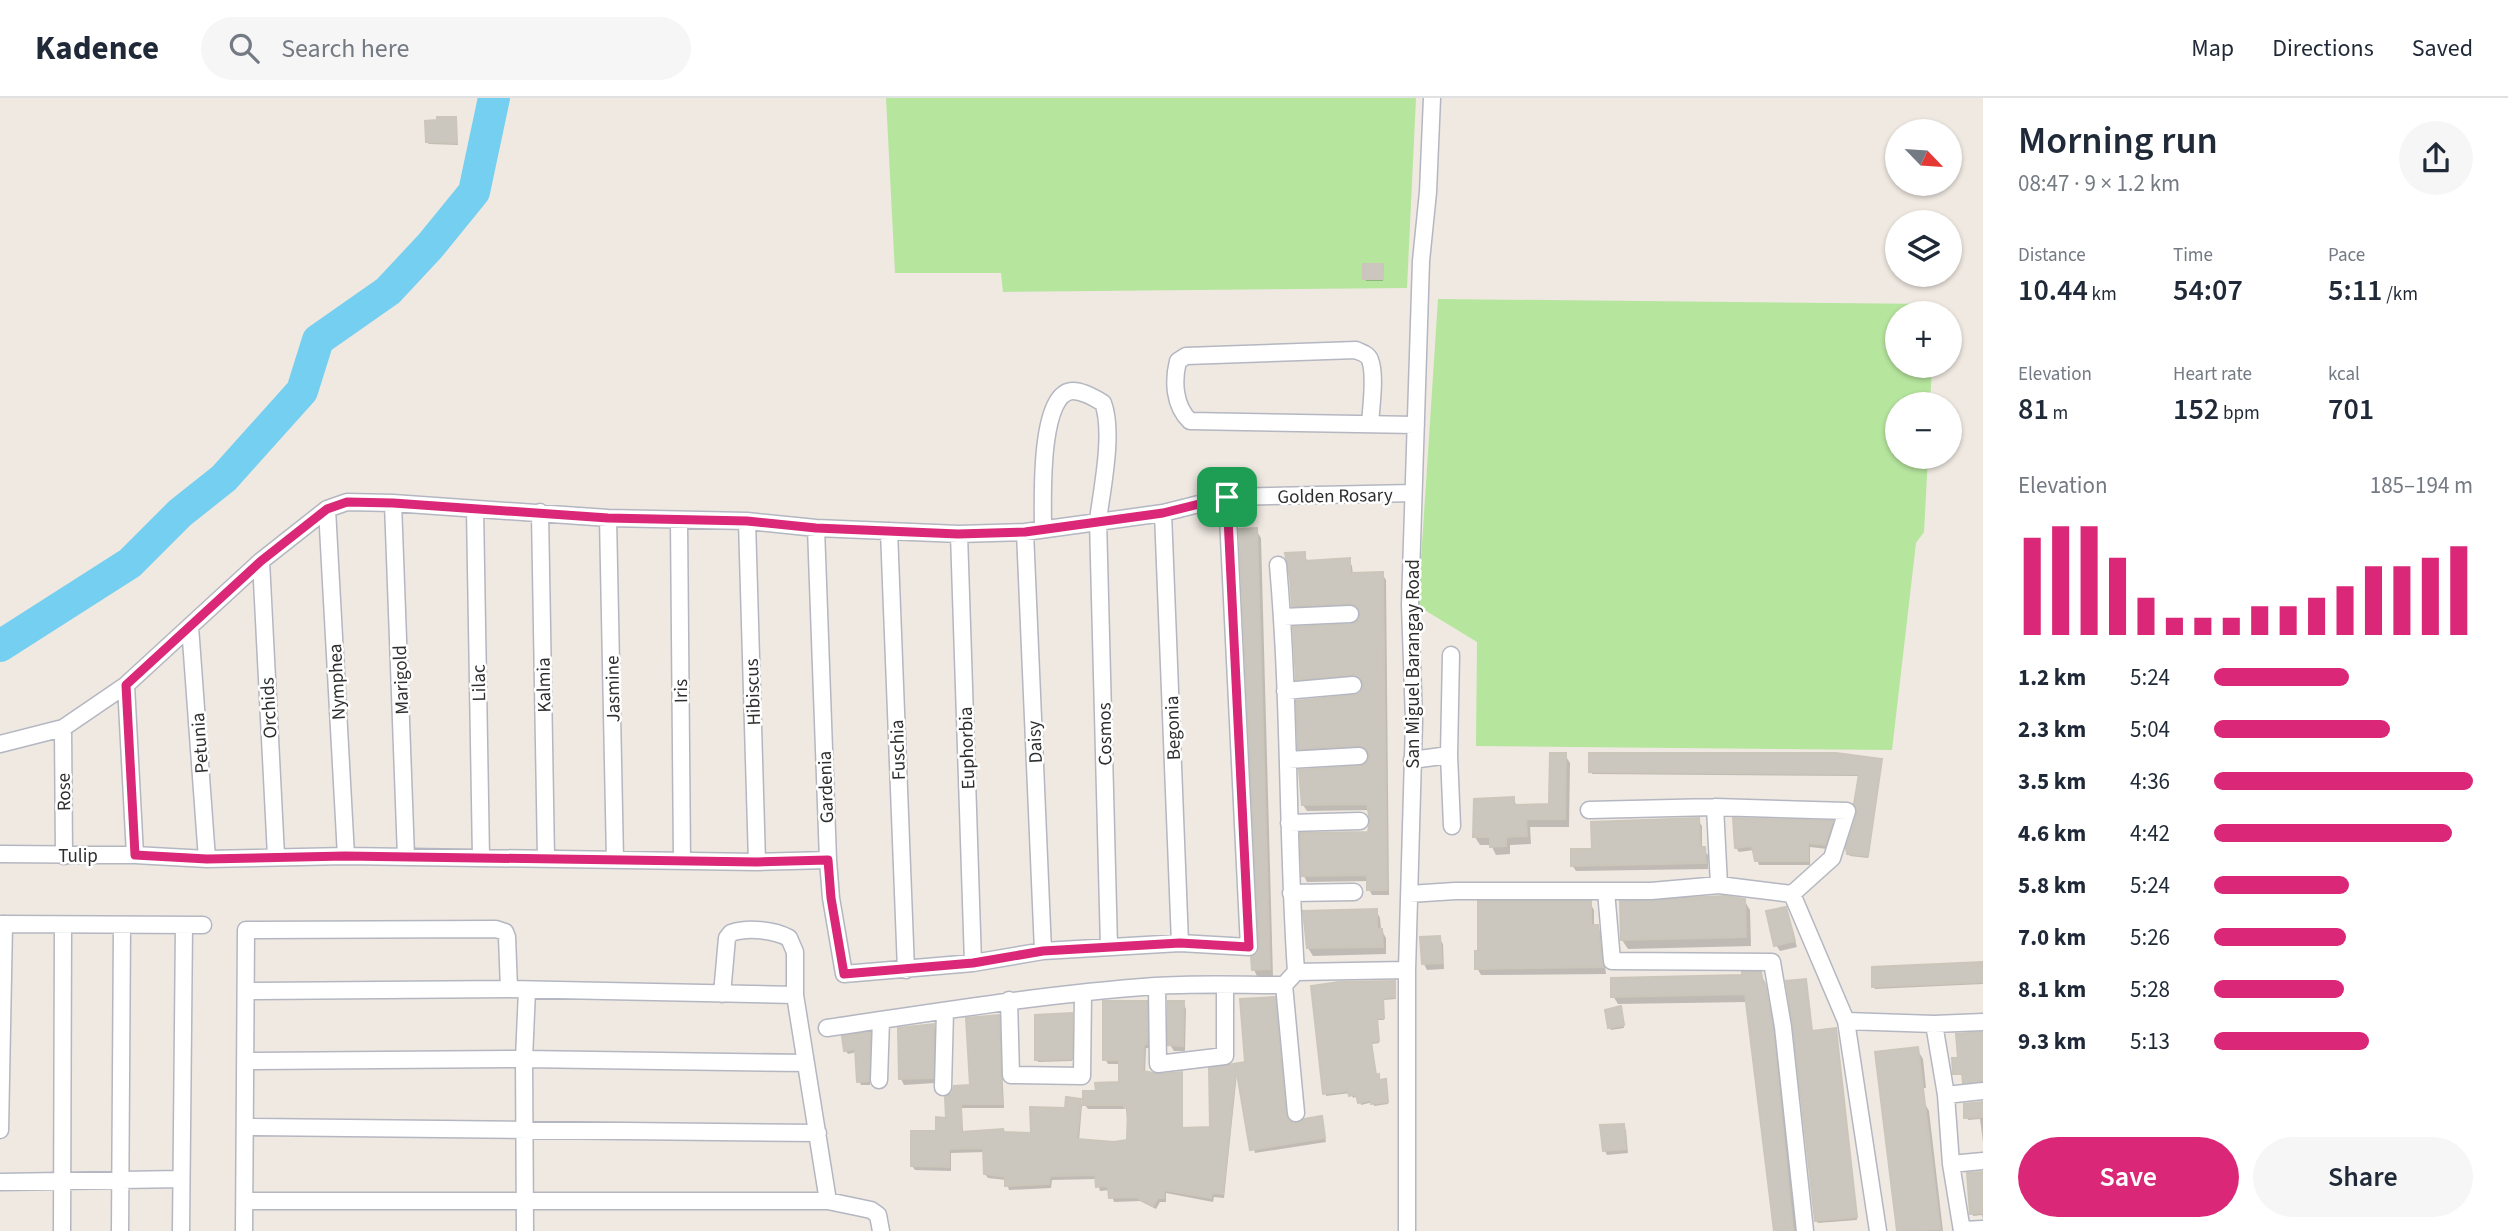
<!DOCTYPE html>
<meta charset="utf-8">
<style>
:root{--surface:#fff;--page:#f6f6f7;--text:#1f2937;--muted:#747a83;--line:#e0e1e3;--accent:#db2777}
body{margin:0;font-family:"Source Sans 3",sans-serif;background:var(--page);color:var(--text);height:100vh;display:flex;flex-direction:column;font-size:26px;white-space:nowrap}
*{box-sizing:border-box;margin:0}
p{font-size:23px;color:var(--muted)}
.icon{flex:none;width:38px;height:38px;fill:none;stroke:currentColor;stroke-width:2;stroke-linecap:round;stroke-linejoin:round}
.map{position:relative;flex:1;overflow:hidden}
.drawer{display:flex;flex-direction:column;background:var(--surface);width:525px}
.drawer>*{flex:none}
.needle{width:46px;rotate:115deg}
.tools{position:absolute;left:1885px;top:21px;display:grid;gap:14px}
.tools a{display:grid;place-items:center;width:77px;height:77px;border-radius:50%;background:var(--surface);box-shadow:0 2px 5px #0004;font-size:35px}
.pin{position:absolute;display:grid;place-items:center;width:60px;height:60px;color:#fff;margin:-30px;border-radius:14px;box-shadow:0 4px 10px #0006}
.round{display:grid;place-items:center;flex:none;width:74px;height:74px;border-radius:37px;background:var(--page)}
.headline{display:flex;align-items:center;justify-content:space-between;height:119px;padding:0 35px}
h1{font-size:38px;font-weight:600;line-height:52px}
.stats{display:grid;grid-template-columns:repeat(3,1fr);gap:10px;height:119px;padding:7px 35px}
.stats div{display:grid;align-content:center}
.stats b{font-size:30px;font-weight:600}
.stats small{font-size:19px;font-weight:400}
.stats p{font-size:19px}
.chart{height:196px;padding:14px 35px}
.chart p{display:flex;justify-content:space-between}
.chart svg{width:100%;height:126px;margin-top:7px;stroke:var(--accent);stroke-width:6}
.primary-button{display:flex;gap:14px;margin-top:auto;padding:14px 35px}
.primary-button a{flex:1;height:80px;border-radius:42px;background:var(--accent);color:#fff;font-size:28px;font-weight:600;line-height:80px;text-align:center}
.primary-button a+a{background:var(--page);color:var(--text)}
ul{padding:0 35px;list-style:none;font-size:23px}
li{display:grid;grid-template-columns:112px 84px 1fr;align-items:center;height:52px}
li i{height:18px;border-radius:9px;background:var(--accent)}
header{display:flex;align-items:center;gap:42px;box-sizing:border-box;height:98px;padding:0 35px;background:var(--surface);border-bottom:2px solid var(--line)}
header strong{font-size:33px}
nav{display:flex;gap:38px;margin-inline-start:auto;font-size:24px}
.search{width:490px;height:63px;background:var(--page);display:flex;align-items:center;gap:18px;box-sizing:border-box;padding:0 24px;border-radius:38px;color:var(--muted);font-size:26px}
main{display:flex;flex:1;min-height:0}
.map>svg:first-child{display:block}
</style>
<header>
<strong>Kadence</strong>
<div class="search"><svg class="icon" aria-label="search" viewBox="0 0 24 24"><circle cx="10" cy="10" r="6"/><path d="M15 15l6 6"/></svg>Search here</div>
<nav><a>Map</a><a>Directions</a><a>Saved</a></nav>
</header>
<main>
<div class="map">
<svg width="1983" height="1133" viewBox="0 0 1983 1133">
<rect width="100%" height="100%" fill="#efe9e1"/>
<path fill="#b6e59e" d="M886 0H1416L1407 190 1003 194 1001 175H895Z
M1438 201 1934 206V215H1897V268H1932L1930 306H1897V359H1928L1924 434 1916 445 1892 652 1476 648 1477 544 1418 508Z"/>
<path fill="#0003" d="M455 21 458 47 429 46 427 44Z
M1382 168 1383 183H1366L1365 181Z
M1256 432 1261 440 1273 879 1258 880 1254 872 1259 856Z
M1304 456 1308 464 1349 462 1352 468 1353 477 1382 476 1386 482 1389 797H1372L1369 791V783L1307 784 1304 778 1369 735 1372 723 1370 712 1307 713 1303 707 1369 664 1371 657 1364 653 1303 657 1300 650 1361 596 1366 586 1357 582 1301 587 1297 581 1357 526 1361 514 1355 511 1297 514 1293 508Z
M1565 657 1570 665 1569 729H1530L1531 746 1510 747V756L1496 757 1491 747H1480L1475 739 1513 701 1518 709 1551 707Z
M1881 663 1868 760 1850 758 1849 755 1859 716 1860 678 1592 676 1591 673Z
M1698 722 1702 728V751L1708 757V771L1576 773 1572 767 1594 753Z
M1832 725 1834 729 1827 751 1810 749V767H1759L1754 752 1739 754 1736 750V741Z
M1744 802 1750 812 1751 848 1628 851 1622 842Z
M1590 805 1594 812V829L1597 828 1601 836 1606 876 1481 877 1477 870Z
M1785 811 1797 849 1780 853 1776 847Z
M1376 812 1380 820 1381 831 1386 840V856L1313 858 1308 850Z
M1439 840 1443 846 1444 871 1427 872 1424 866Z
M1983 866V886L1875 891 1874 888Z
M1760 876 1765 884 1776 940 1796 1133H1775L1747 904 1618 906 1613 898Z
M1394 884 1396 901 1383 902 1384 922H1377L1379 945 1372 946 1376 978 1379 983H1385L1386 985 1388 1006 1374 1008 1373 1004 1361 1007 1358 998 1353 1000 1351 995 1326 998 1312 889Z
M1274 901 1276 906 1287 1023 1296 1027 1321 1020 1326 1044 1255 1055 1237 975 1224 1100 1214 1099 1213 1104 1166 1095V1104H1160L1156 1111 1140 1103 1114 1104 1110 1092 1100 1093 1097 1081 1052 1082 1051 1090 1009 1092 1006 1082 988 1080 985 1076V1054L951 1055V1073L915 1072 912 1068 913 1035H938L972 988 998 919 1000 923 1004 1010H962L963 1035 1033 1036 1080 1002 1082 1007 1079 1043 1114 1045 1129 1044 1126 1011H1088L1085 1007 1097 995 1121 986V966H1108L1105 961 1146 904 1148 909 1149 950H1146L1145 975 1159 978 1181 976 1183 980V1032L1212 1030 1211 972 1247 966Z
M1183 905 1186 911 1185 953H1174L1170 947Z
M1621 913 1624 930 1611 932 1610 930Z
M1071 917 1072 963 1038 964 1037 961Z
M933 928 937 934 935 985 904 987 901 981Z
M1812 934 1836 935 1857 1122 1818 1125 1816 1123Z
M869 936 871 940 870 987H861L859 983 857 954 848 956 845 952Z
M1917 951 1923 961 1926 990H1921L1924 1004 1929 1013 1943 1133H1899L1877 956Z
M1983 1004V1044L1980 1021 1968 1022 1966 1007Z
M1623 1028 1626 1032 1628 1055 1607 1057 1605 1053Z
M1983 1076V1122L1982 1117 1973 1118 1972 1115Z"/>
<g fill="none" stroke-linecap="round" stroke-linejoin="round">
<path stroke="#75cff0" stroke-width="32" d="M0 548 130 465 180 415 224 380 258 342 302 293 318 242 388 193 430 148 474 94 494 0"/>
</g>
<path fill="#cbc7bf" stroke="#cbc5ba" stroke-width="2" d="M437 19H456L457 45 426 44 425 23 437 22Z
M1363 166H1383V181H1363Z
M1257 430 1270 871 1252 872 1251 859 1258 855 1259 848 1239 431Z
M1305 454V463L1350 460V475L1383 474 1387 792H1367V777L1302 778 1300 735 1368 734 1370 723 1367 706 1302 707 1299 672 1360 668 1368 663 1369 658 1367 652 1359 648 1298 651 1296 603 1354 597 1360 595 1363 587 1361 580 1353 577 1296 582 1293 529 1351 526 1356 524 1360 516 1358 510 1350 506 1292 508 1290 480 1285 455Z
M1550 655H1566L1565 721H1526L1527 738 1506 739V748L1490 749V739H1473L1474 701 1514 699V707L1549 706Z
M1589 655H1836L1882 661 1868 758 1847 756 1846 750 1857 716 1854 706 1859 676 1589 674Z
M1699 720 1700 749H1705L1706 765 1571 768V751H1592L1591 724Z
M1733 720 1833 723 1825 747 1808 745V763H1755L1752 748 1735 750Z
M1725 798 1745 801 1746 839 1621 842 1620 803Z
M1478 803H1591V827H1598L1603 869 1475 871V853H1478Z
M1786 809 1795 843 1774 848 1766 813Z
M1377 811V831H1382L1383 849 1307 850 1303 813Z
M1440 838 1442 865 1422 866 1420 839Z
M1983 864V884L1872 889V869Z
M1742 874H1761L1763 886H1765L1773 930 1793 1133H1774L1745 896 1611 899V880L1742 877Z
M1806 881 1812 933 1836 930 1857 1119 1815 1123 1793 928 1786 883Z
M1395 883V899L1383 900 1384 920H1377L1379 943 1371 944 1376 977 1379 976V982L1386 981 1388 1004 1371 1006V1002L1358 1005 1356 996 1349 998 1348 993 1323 996 1311 888 1339 884Z
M1275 899 1286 1017 1288 1022 1296 1025 1304 1021 1322 1018 1325 1040 1250 1052 1236 970 1223 1096 1212 1095 1211 1100 1164 1092V1100H1158L1153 1108 1136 1099 1109 1100 1108 1088 1096 1089 1095 1077 1050 1078 1049 1086 1005 1088V1079L984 1076 983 1050 949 1051V1069L911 1068V1033H936V1019L946 1020 945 999 952 995 954 988 970 987 966 920 999 917 1002 1006H961V1034L1003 1031 1004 1034 1031 1035 1030 1009 1065 1010 1066 999 1081 1001 1077 1041 1114 1044 1127 1042 1128 1010H1124V1007H1083V993H1096L1095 985 1119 984V962H1103V903H1147V946H1144L1143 973 1159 976 1182 974V1030L1210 1029 1209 970 1245 964 1240 901Z
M1168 903H1184L1183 948 1168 947Z
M1621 908 1624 927 1608 930 1605 912Z
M1072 915V961L1035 962V917Z
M934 926 933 980 899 981 898 930Z
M870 934 869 983 857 984 855 951 844 953 842 938Z
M1983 934V983L1963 985 1962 976H1953L1952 960H1958L1956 936Z
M1918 949 1940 1131 1897 1133 1875 954Z
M1983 1004V1019L1964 1020V1006Z
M1624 1026 1626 1051 1603 1053 1600 1027Z
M1983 1074V1115L1970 1116 1967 1075Z"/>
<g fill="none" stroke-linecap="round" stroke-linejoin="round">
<g stroke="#b4b7c1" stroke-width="19">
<path id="street" d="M1370 326C1371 309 1376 277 1370 262 1368 256 1362 255 1356 252L1186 258 1178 263C1173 283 1174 308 1190 323L1416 327
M393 405 406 759
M327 411 346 758
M475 411 481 760
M540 414 546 761
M1163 415 1180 845
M608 420 615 762
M679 423 682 763
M747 423 757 764
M816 430 828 762 831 800 844 876 973 865 1043 853 1180 845 1249 849 1227 399
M1043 431C1043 407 1038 293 1073 293 1083 293 1095 300 1103 305 1114 334 1102 391 1098 422L1109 849
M889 433 906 872
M1025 434 1043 853
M959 436 973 865
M261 463 276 758
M1278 467C1290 603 1287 739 1296 874L1284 887 1296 1015
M1283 519 1350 516
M190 528 207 761
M126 587 135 757
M1285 593 1353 587
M63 630 64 758
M0 646 63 630 126 587 261 463 327 411 347 404 393 405 608 420 747 423 816 430 959 436 1025 434 1163 415 1227 399 1413 395
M1449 657 1451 557
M1288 662 1359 658
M1412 662 1449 657 1452 728
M1715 709 1719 787
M1289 725 1360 723
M0 756 135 757 207 761 346 758 757 764 828 762
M1606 793 1612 863 1772 864 1783 929 1805 1133
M1291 795 1354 794
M1409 796 1455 793H1651L1719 787 1792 796 1832 760 1847 713 1715 709 1589 712
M1792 796 1846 923 1878 1133
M0 826 203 827
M1296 874 1407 872
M1157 888 1158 966 1225 958V887
M509 891 795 897 828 1103 871 1112 878 1117 881 1133
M527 892 524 961 806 965
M722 896 727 840 731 835C748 829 774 832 789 840L795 854V897
M1009 902 1011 977 1082 978 1083 895
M1846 923 1934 926
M827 930C936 914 1045 896 1155 888 1198 885 1241 887 1284 887
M245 963 524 961 525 1133
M879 982 881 922
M943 989 945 913
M1946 997 1983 993
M245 1029 818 1035
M0 1032 4 826
M1951 1066 1983 1063
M0 1084 181 1081
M244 1103H828
M1962 1132 1983 1131
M62 1133 63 828
M120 1133 122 827
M181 1133 184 827
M244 1133C245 1033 245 933 246 832L496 831 505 834 507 839 509 891 246 893
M1407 1133V872L1414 623 1410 507 1421 163 1428 94 1432 0
M1962 1133 1951 1066 1946 997 1934 926 1983 924"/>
</g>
<use href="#street" stroke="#fff" stroke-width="16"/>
</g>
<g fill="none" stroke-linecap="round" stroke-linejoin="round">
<g stroke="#fff" stroke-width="14">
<path id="route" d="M1227 399 1249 849 1180 845 1043 853 973 865 844 876 831 800 828 762 757 764 345 758 207 761 135 757 126 587 261 463 327 411 347 404 393 405 608 420 747 423 816 430 958 436 1025 434 1163 415Z"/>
</g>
<use href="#route" stroke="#db2777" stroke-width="9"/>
</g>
<g text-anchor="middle" stroke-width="5" stroke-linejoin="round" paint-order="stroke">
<g font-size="19" fill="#2e2e2e" stroke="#fff">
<text transform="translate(1335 397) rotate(-1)" y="7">Golden Rosary</text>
<text transform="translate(1412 566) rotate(-90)" y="7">San Miguel Barangay Road</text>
<text transform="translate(400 582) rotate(-92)" y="7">Marigold</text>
<text transform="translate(336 584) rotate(-93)" y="7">Nymphea</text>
<text transform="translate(478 585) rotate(-91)" y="7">Lilac</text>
<text transform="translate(543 587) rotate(-91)" y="7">Kalmia</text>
<text transform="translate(612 591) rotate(-91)" y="7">Jasmine</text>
<text transform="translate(680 593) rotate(-91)" y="7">Iris</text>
<text transform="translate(752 594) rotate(-92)" y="7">Hibiscus</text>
<text transform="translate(268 610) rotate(-93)" y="7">Orchids</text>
<text transform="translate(1172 630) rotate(-92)" y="7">Begonia</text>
<text transform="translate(1104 636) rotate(-91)" y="7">Cosmos</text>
<text transform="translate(1034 644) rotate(-93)" y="7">Daisy</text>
<text transform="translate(199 645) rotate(-94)" y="7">Petunia</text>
<text transform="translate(966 650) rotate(-92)" y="7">Euphorbia</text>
<text transform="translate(897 652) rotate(-92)" y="7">Fuschia</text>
<text transform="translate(825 689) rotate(-92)" y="7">Gardenia</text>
<text transform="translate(63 694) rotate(-91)" y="7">Rose</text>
<text x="78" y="764">Tulip</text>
</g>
</g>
</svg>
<div class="tools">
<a><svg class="needle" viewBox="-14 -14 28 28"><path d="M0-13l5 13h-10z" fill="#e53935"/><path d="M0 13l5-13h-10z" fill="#747a83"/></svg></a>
<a><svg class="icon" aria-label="layers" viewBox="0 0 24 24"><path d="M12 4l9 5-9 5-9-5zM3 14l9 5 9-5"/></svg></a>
<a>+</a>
<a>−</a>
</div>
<div class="pin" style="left:1227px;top:399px;background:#1e9e55"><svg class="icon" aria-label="arrive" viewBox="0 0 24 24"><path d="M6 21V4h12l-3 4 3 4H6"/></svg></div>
</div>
<section class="drawer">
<div class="headline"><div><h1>Morning run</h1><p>08:47 · 9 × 1.2 km</p></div><a class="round"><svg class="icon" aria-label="share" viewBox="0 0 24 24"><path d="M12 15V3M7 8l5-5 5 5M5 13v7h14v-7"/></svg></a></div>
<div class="stats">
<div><p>Distance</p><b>10.44<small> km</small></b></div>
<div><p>Time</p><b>54:07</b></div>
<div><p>Pace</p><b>5:11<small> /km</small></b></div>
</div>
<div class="stats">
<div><p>Elevation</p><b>81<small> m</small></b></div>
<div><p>Heart rate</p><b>152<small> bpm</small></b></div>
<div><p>kcal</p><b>701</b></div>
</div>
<div class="chart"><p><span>Elevation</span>185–194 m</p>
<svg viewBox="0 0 160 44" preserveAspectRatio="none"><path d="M5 44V10M15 44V6M25 44V6M35 44V17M45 44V31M55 44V38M65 44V38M75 44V38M85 44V34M95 44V34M105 44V31M115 44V27M125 44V20M135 44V20M145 44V17M155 44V13"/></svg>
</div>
<ul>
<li><b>1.2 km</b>5:24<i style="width:52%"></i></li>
<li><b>2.3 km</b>5:04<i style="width:68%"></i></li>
<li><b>3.5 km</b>4:36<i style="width:100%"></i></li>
<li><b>4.6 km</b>4:42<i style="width:92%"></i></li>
<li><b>5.8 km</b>5:24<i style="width:52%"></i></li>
<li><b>7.0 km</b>5:26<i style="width:51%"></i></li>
<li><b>8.1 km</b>5:28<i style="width:50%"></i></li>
<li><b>9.3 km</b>5:13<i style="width:60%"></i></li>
</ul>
<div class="primary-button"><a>Save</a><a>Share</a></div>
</section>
</main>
